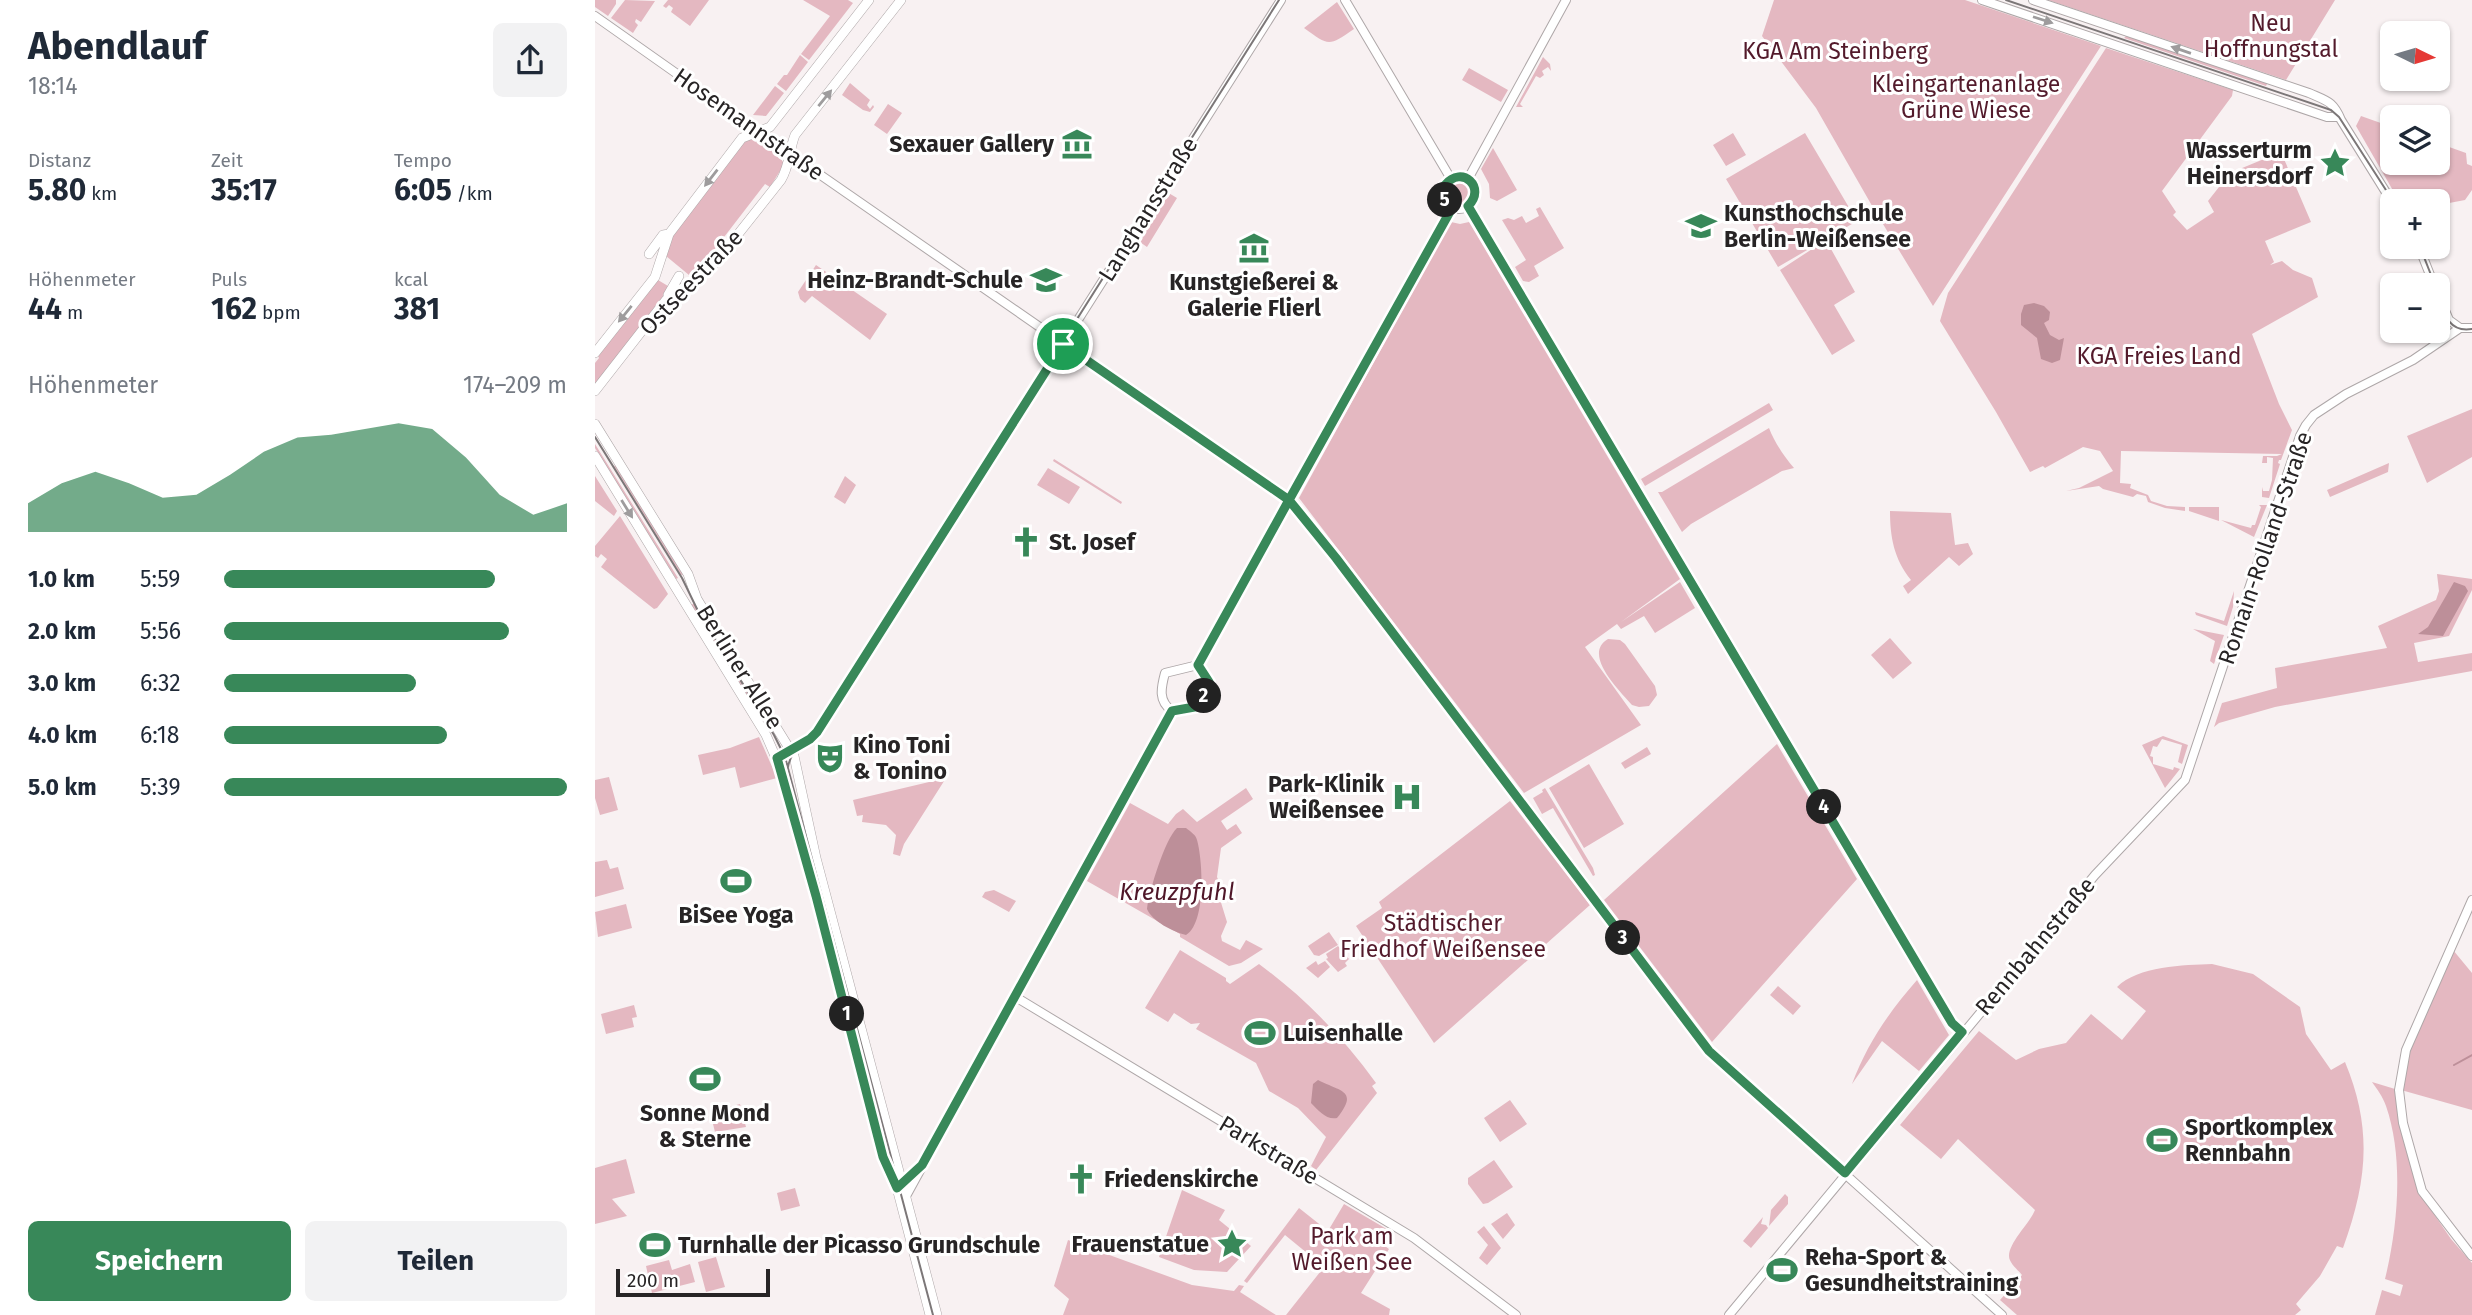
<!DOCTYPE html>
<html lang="de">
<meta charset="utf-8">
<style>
:root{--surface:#fff;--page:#f2f2f3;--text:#1f2937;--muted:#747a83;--accent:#388859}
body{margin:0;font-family:"Fira Sans",sans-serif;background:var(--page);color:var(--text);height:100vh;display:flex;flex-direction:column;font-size:26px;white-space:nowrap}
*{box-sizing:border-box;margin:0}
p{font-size:23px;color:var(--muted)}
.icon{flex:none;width:38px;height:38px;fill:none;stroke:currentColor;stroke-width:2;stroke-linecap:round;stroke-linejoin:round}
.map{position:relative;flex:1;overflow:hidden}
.sheet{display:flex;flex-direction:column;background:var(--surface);width:595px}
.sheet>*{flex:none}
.needle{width:46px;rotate:95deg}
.fabs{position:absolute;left:1785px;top:21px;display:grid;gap:14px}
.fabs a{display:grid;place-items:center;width:70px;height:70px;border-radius:10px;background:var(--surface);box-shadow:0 2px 5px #0004;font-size:35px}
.scale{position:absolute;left:21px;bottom:18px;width:154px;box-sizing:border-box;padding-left:7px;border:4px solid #272425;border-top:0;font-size:19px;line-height:24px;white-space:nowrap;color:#272425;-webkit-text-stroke:5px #fff;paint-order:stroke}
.pin{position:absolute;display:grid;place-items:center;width:60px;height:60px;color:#fff;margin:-30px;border:4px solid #fff;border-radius:50%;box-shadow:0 2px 7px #0007}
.km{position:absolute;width:35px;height:35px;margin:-18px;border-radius:50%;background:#222;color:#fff;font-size:19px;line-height:35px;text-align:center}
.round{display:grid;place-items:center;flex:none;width:74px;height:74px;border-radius:10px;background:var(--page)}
.headline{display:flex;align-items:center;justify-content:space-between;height:119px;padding:0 28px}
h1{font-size:38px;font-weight:700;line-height:52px}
.stats{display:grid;grid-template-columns:repeat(3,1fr);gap:10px;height:119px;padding:7px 28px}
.stats div{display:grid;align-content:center}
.stats b{font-size:30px;font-weight:700}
.stats small{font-size:19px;font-weight:400}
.stats p{font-size:19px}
.chart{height:196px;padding:14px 28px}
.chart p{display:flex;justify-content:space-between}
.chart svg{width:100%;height:126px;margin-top:7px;fill:var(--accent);opacity:.7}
.primary-button{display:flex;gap:14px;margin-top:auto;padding:14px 28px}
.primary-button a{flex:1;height:80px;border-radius:10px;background:var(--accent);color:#fff;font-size:28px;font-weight:700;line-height:80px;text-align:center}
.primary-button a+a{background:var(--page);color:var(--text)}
ul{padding:0 28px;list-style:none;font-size:23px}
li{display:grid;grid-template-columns:112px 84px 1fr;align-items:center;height:52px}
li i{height:18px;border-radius:9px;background:var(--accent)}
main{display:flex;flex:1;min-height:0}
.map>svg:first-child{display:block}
</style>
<main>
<section class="sheet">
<div class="headline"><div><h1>Abendlauf</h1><p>18:14</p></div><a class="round"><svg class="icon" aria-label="share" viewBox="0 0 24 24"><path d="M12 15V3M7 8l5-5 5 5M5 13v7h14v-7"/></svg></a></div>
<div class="stats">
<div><p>Distanz</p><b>5.80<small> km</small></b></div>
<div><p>Zeit</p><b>35:17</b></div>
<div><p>Tempo</p><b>6:05<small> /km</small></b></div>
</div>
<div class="stats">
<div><p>Höhenmeter</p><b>44<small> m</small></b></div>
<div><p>Puls</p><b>162<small> bpm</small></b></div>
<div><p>kcal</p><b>381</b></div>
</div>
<div class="chart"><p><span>Höhenmeter</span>174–209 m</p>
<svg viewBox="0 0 160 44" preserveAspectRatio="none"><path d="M0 44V34L10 27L20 23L30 27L40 32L50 31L60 24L70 16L80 11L90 10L100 8L110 6L120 8L130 18L140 31L150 38L160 34V44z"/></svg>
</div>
<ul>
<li><b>1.0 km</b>5:59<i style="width:79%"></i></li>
<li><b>2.0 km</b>5:56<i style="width:83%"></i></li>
<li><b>3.0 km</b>6:32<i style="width:56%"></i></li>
<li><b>4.0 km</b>6:18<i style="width:65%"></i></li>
<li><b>5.0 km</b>5:39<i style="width:100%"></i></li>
</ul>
<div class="primary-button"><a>Speichern</a><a>Teilen</a></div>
</section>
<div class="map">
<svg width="1877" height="1315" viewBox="0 0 1877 1315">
<rect width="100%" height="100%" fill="#f8f1f2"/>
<path fill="#e4b8c1" d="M0 0H21V4L13 16 0 7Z
M30 0 60 1 46 22 41 19 40 22 43 25 38 33 16 18Z
M73 0H114L95 26 76 12 78 8 74 5 71 8 68 6Z
M208 0H253L258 3 214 60 206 54 235 16Z
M1179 0H1370L1506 46 1338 306 1280 211 1221 108 1167 36Z
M1453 0H1740L1691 80Z
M742 2 759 29C733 47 734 46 709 28Z
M1532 35 1673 82 1671 86 1529 38Z
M1511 48 1638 90 1637 96 1567 191 1581 212 1578 215 1592 230 1619 212 1613 201 1635 173 1686 152 1716 222 1670 241 1679 262 1675 265 1687 261 1698 270 1717 278 1723 297 1657 334 1684 404 1697 430 1686 460H1684L1683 463 1685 464 1674 498 1667 497V487L1668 491H1674L1677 480 1678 458 1672 457V463H1667L1668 456H1682L1687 454 1526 451 1525 483 1536 484 1535 488 1553 495 1556 501 1572 506 1590 507V511L1570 508 1553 502 1551 496 1542 494 1538 497 1508 489 1504 486 1471 491 1484 488 1518 471 1505 451 1488 447 1450 468 1448 466 1435 472 1401 412 1345 321 1353 293Z
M205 55 213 62 191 91 182 84 189 75H192Z
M948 57 955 64 956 71 953 67 947 71 949 75 945 78 941 76 925 104 928 107H921Z
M874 68 913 90 906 102 867 80Z
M255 83 275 100 272 105 275 109 278 105 279 107 275 112 268 110 247 95Z
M180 86 189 93 171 116 158 115Z
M293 104 307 113 292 134 279 125Z
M1766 116 1797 127V163H1843V143L1871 153 1872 164 1877 166V190L1870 200 1849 204 1830 194 1818 201H1804L1761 126Z
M1138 133 1151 155 1131 166 1118 145Z
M1210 133 1262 221 1183 267 1131 179Z
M159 138 187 158V161L190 163 175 187 170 184 116 254 120 258 118 261 114 259 108 266 110 268 94 275 71 256 75 238 151 139Z
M898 148 922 190 902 201 895 198 894 184 886 169Z
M851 193a13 13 0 1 1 26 0a13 13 0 1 1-26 0Z
M572 192 582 198 552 247 542 240Z
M945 207 969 248 939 266 944 276 934 282 928 281 920 267 931 260 907 220 913 218 919 220 927 216 931 223 944 216 941 209Z
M856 222 865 224 874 222 1085 579 1026 622 1085 582 1100 608 1060 633 1049 616 1026 629 1022 624 990 647 1046 725 929 793 704 498Z
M1231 240 1260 292 1239 305 1260 341 1237 355 1185 270Z
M221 265 292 314 275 340 217 296 210 303 205 299 203 292Z
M63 280 73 286 74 290 0 384V363L4 358 3 356Z
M1174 403 1178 410 1050 486 1046 479Z
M1877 409V457L1832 483 1812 436Z
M1174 428C1179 441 1189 457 1199 468L1187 471 1096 524 1087 532 1063 492H1067Z
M0 444 83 578 81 579 0 448Z
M459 459 527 502 526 504 458 461Z
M1794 463 1793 472 1735 497 1732 490Z
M21 465 89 574 86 575 19 466Z
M453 468 485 487 474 504 442 485Z
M0 476 22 511 19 516 0 501Z
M250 476 261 485 250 504 239 497Z
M1664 505H1672L1659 537 1626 520 1656 528 1657 525H1660L1666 507Z
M1594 507H1624V521L1594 511Z
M1295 511 1356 513 1360 545 1373 543 1378 554 1364 566 1354 557 1313 594 1308 586 1316 580C1299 559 1295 537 1295 511Z
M25 516 73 594 62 608 59 609 6 567 12 559 6 554 3 558 0 556V546Z
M1842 574 1877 579V590L1854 636 1819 643 1823 662 1877 653V671L1680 707 1624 723 1619 727 1627 703 1682 688 1680 668 1792 648 1783 626 1841 600 1844 591Z
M1639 591 1638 607 1632 626 1601 615 1600 612 1629 621Z
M100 603 132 654 129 658 96 605Z
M1598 629 1629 635 1619 664 1615 661 1620 641Z
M1295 638 1317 663 1298 679 1276 655Z
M1013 639 1025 640 1030 644 1060 686 1062 695 1054 706 1044 707 1037 705C1024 690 987 654 1013 639Z
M145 672 179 732 177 729 173 731 138 676Z
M1568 736 1593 745 1587 764 1583 762 1587 745 1567 739 1562 747 1558 746 1555 756 1558 757V764L1578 770 1579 767 1585 769 1570 788 1547 745Z
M164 737 182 778 145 788 140 767 108 775 103 755 135 748Z
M1182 744 1262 879 1117 1042 1009 900Z
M1052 747 1056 754 1030 769 1026 763Z
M994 764 1029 824 989 848 954 788Z
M14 777 23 810 5 815 0 798V780Z
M351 778 309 844 305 856 298 854 301 835 291 825 267 822 268 815 262 816 258 800Z
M651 788 658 799 626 821 632 830 641 824 647 833 626 848 622 877 629 894 624 896 632 922 626 936 627 941 645 950 651 940 668 949 646 963 634 966 585 937V934L492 881 535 803 573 824 581 814 588 809 602 822Z
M950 788 998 868 1000 875 998 876 958 808 947 814 938 798 948 792 947 790Z
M915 801 995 905 839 1043 761 926 787 908 784 902Z
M12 860 15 869 23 867 29 889 0 897V862Z
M399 890 421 901 414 912 387 897 390 892Z
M31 904 37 928 3 937 0 912Z
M734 932 743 945 724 956 719 955 713 946Z
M743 946 754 959 750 963 752 966 743 972 731 959 733 958 731 954Z
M585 950 631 978V981L635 984 664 964C710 998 748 1037 781 1083L777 1086 782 1093 721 1170 716 1166 731 1137 703 1108 674 1091 661 1063 601 1029 605 1023 596 1024 579 1013 573 1022 550 1008Z
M1858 950 1877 973V1110L1806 1090 1809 1065Z
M238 953 246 954 273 1057 264 1059Z
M721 961 723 965 730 961 735 967 723 978 711 968Z
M1617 964 1658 974 1705 1007 1711 1034 1736 1070 1750 1062C1778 1129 1772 1182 1748 1248L1742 1246 1725 1276 1701 1304 1706 1310 1700 1315H1422L1405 1300 1427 1275C1423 1270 1414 1263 1414 1256 1414 1242 1435 1223 1440 1210L1363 1139 1346 1159 1305 1125 1384 1031 1421 1060 1444 1049 1471 1043 1496 1014 1527 1040 1551 1011 1522 987C1543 966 1589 965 1617 964Z
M1322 980 1354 1035 1324 1071 1287 1041 1257 1084C1272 1044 1294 1012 1322 980Z
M1183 986 1206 1006 1198 1015 1175 995Z
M39 1005 42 1017 37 1018 39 1027 11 1034 6 1014Z
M1777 1082 1800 1089 1804 1115 1828 1198 1856 1239 1877 1263V1315H1780L1787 1290 1805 1296 1808 1285 1790 1279C1803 1226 1809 1158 1791 1106 1788 1097 1782 1089 1777 1082Z
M915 1100 932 1124 905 1142 889 1118Z
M145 1104 151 1127 120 1132 115 1112Z
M31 1159 40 1193 17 1199 32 1216 0 1224V1168Z
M899 1160 918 1187 893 1203 888 1204 873 1184V1178Z
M200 1188 205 1206 186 1211 182 1193Z
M587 1190 630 1210 624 1220 656 1246 632 1272 599 1270 564 1257Z
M1190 1194 1193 1197V1204L1174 1226 1176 1210Z
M749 1204 795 1231 787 1244 794 1249 766 1293 795 1309 794 1315H691L729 1267 690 1235 652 1283 649 1281 704 1208 733 1231Z
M912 1213 920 1225 908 1239 896 1224Z
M1168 1217 1166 1224 1171 1225 1173 1228 1156 1248 1148 1241Z
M889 1226 906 1248 892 1265 884 1258 893 1245 882 1232Z
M473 1240 597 1285 639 1291 644 1285 649 1286 645 1292 681 1315H468L474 1299 459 1286Z
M121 1257 130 1287 111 1292 103 1262Z
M74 1260 77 1270 95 1264 100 1282 57 1293 51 1266Z"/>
<path fill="#bd8f99" d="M1439 303 1449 306 1455 312 1454 320 1449 323 1455 335 1464 340 1469 338 1465 360 1457 363 1446 359 1442 338 1426 325V314L1429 305Z
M1859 582 1870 586 1873 591 1848 636 1823 634 1833 627Z
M582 828H591C596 832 601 835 602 840 608 861 611 923 591 935 578 932 557 921 552 909 554 891 570 839 582 828Z
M723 1080C746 1092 764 1090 742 1118 731 1120 724 1111 716 1103L718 1084Z"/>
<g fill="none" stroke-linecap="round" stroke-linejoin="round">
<path stroke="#bd8f99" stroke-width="2" d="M1859 1065 1877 1055"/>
<g stroke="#aea7a8" stroke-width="10">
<path id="secondary" d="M750 0 856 179
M1387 0 1732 117H1744
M1438 0 1714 93C1732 101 1738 101 1746 120L1797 202
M0 16 214 167 694 500 743 561 1113 1051 1407 1315
M848 193a16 16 0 1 1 32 0a16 16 0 1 1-32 0Z
M873 179 971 0
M873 207 1357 1023 1367 1032
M1824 247 1839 285
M1843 294 1854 320 1865 328
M603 665 857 208
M577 711C563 701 566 688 570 673L603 665
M577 711 605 706 614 683 603 665
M182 758 215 739 222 731 686 0
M1877 900 1811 1050 1804 1090 1808 1123 1827 1191 1877 1256
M419 996 819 1238 921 1315
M311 1196 577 711
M1134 1315 1500 875 1590 780 1705 436 1711 425 1719 415 1751 394 1818 360 1865 328H1877"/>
</g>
<g stroke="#aea7a8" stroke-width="10">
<path id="primary" d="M54 254 68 235 74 234
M73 295 84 276
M0 353 60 277 74 234 147 138 175 127 274 0
M0 391 71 300 117 267 186 180C195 165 194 150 200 135L306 0
M0 424 93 574 102 599 199 756 221 858 342 1315
M0 456 171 735 184 765 213 865 287 1157 302 1188 335 1315"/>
</g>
<use href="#secondary" stroke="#fff" stroke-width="8"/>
<use href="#primary" stroke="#fff" stroke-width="9"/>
<path stroke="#7c7778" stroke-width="2" d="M1411 0 1736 110 1744 117 1798 201
M1825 247 1840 285
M1843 294C1849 313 1853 333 1877 329
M0 437 87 578 103 611 179 735 190 757 338 1315
M193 767C196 747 215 741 225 725L684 0"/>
</g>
<defs><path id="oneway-solid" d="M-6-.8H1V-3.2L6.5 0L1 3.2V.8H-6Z" transform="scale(1.75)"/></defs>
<g fill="#9e9c9d">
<use href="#oneway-solid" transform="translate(1448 20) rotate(18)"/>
<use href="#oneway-solid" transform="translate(1586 50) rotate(-161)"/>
<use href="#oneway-solid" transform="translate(230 98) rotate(-51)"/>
<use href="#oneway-solid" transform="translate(116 178) rotate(128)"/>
<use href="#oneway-solid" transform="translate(30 314) rotate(129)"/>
<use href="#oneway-solid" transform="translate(32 509) rotate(58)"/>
</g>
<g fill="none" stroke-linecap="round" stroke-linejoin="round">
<g stroke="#fff" stroke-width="14">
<path id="route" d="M468 344 222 732 215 739 182 758 221 896 288 1157 302 1188 327 1165 577 711 605 706 614 682 603 665 694 500 741 558 1114 1051 1250 1173 1367 1032 1357 1023 873 206C892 188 867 164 850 185L849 199 857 208 694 500 468 344"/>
</g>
<use href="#route" stroke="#388859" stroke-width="9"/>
</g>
<defs>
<g id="museum-bare" transform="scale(2.415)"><path d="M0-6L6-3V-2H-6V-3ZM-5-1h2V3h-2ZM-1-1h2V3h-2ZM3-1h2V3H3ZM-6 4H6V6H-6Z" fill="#388859" stroke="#fff" stroke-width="2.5" paint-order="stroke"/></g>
<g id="sight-bare" transform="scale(2.415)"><path d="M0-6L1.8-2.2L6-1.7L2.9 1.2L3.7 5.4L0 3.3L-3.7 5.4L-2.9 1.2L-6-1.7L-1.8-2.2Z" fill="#388859" stroke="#fff" stroke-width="2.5" paint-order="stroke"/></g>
<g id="university-bare" transform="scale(2.415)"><path d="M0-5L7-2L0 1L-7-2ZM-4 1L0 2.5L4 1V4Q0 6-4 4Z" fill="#388859" stroke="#fff" stroke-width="2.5" paint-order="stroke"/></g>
<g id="school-bare" transform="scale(2.415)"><path d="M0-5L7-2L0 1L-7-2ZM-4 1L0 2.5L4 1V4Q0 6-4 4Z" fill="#388859" stroke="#fff" stroke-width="2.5" paint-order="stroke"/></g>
<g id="church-bare" transform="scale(2.415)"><path d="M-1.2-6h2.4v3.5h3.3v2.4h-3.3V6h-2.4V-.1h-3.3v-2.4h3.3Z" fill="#388859" stroke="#fff" stroke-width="2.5" paint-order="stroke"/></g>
<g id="theatre-bare" transform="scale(2.415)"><path d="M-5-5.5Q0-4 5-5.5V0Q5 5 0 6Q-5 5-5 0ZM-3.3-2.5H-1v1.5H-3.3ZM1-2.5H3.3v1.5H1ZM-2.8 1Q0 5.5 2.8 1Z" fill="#388859" stroke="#fff" stroke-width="2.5" paint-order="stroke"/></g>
<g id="hospital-bare" transform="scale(2.415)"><path d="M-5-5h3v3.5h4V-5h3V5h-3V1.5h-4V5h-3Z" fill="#388859" stroke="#fff" stroke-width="2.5" paint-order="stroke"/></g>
<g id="stadium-bare" transform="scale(2.415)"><path d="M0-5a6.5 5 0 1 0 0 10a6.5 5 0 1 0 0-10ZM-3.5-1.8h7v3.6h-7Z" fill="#388859" stroke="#fff" stroke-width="2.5" paint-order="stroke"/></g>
</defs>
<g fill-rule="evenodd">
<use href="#museum-bare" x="482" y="144"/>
<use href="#sight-bare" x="1740" y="163"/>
<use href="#university-bare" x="1106" y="226"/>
<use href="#museum-bare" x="659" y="248"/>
<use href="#school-bare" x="451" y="280"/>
<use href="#church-bare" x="431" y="542"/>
<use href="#theatre-bare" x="235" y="758"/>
<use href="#hospital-bare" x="812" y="797"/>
<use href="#stadium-bare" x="141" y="881"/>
<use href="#stadium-bare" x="665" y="1033"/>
<use href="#stadium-bare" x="110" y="1079"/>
<use href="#stadium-bare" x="1567" y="1140"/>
<use href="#church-bare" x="486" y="1179"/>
<use href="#sight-bare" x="637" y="1244"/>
<use href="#stadium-bare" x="60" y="1245"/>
<use href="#stadium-bare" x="1187" y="1270"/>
</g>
<g text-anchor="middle" stroke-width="6" stroke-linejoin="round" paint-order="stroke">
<g font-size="23" fill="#531a2b" stroke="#fff">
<text x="1676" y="31">Neu<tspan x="1676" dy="26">Hoffnungstal</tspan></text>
<text x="1240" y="59">KGA Am Steinberg</text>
<text x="1371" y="92">Kleingartenanlage<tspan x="1371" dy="26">Grüne Wiese</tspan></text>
<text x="1564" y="364">KGA Freies Land</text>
<text x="848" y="931">Städtischer<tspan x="848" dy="26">Friedhof Weißensee</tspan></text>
<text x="757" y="1244">Park am<tspan x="757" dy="26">Weißen See</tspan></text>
</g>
<g font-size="23" fill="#272425" stroke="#fff">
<text transform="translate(154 124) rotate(35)" y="8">Hosemannstraße</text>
<text transform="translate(553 209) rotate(-58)" y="8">Langhansstraße</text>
<text transform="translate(96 282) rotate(-46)" y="8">Ostseestraße</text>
<text transform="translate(1670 548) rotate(-71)" y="8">Romain-Rolland-Straße</text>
<text transform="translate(145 667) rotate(58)" y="8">Berliner Allee</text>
<text transform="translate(1440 946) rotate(-50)" y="8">Rennbahnstraße</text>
<text transform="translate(674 1150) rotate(31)" y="8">Parkstraße</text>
</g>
<g font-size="23" font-weight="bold" fill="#272425" stroke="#fff" text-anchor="start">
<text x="459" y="152" text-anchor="end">Sexauer Gallery</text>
<text x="1717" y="158" text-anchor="end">Wasserturm<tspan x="1717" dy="26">Heinersdorf</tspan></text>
<text x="1129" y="221">Kunsthochschule<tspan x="1129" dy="26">Berlin-Weißensee</tspan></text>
<text x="428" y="288" text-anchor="end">Heinz-Brandt-Schule</text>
<text x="659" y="290" text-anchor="middle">Kunstgießerei &amp;<tspan x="659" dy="26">Galerie Flierl</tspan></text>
<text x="454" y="550">St. Josef</text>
<text x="258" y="753">Kino Toni<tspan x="258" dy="26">&amp; Tonino</tspan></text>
<text x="789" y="792" text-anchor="end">Park-Klinik<tspan x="789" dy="26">Weißensee</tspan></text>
<text x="141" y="923" text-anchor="middle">BiSee Yoga</text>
<text x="688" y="1041">Luisenhalle</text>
<text x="110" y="1121" text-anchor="middle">Sonne Mond<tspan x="110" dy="26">&amp; Sterne</tspan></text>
<text x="1590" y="1135">Sportkomplex<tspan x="1590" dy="26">Rennbahn</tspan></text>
<text x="509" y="1187">Friedenskirche</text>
<text x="614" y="1252" text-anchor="end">Frauenstatue</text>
<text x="83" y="1253">Turnhalle der Picasso Grundschule</text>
<text x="1210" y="1265">Reha-Sport &amp;<tspan x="1210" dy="26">Gesundheitstraining</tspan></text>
</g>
<g font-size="24" font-style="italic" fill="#4f1628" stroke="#fff">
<text x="582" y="900">Kreuzpfuhl</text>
</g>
</g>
</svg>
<div class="fabs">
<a><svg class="needle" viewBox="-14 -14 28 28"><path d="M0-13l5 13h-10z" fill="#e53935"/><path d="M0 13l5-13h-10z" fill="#747a83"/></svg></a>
<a><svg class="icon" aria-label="layers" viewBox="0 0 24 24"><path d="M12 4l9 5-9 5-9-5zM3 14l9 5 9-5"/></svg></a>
<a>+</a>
<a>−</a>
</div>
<div class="scale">200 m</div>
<div class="pin" style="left:468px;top:344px;background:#1e9e55"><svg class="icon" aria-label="arrive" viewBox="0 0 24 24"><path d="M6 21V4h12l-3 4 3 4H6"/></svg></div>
<b class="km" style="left:252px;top:1014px">1</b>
<b class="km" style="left:609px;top:696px">2</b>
<b class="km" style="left:1028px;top:938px">3</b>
<b class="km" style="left:1229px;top:807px">4</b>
<b class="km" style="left:850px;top:200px">5</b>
</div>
</main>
